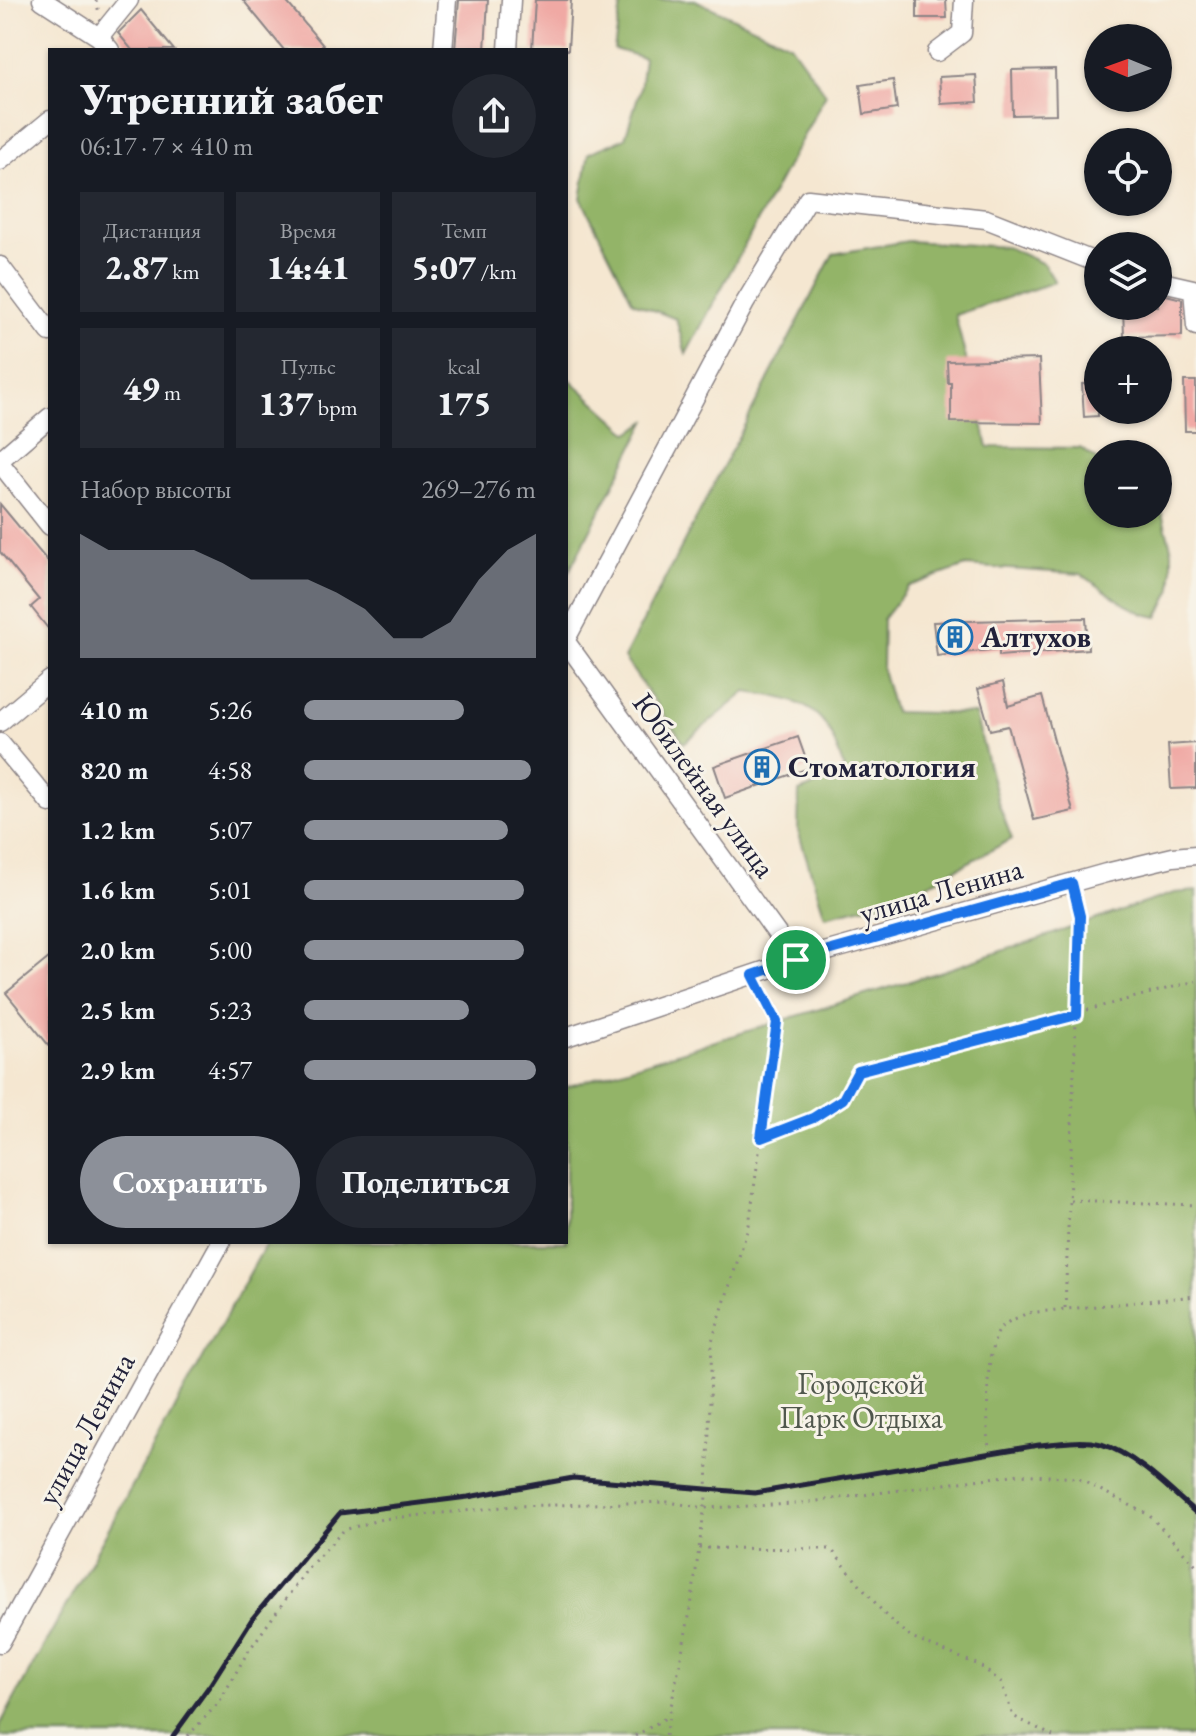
<!DOCTYPE html>
<html lang="ru">
<meta charset="utf-8">
<style>
:root{--surface:#171b24;--page:#242831;--text:#f1f3f6;--muted:#9ea1a6;--accent:#8c9099}
body{margin:0;font-family:"EB Garamond",serif;background:var(--page);color:var(--text);height:100vh;display:flex;flex-direction:column;font-size:30px;white-space:nowrap}
*{box-sizing:border-box;margin:0}
p{font-size:26px;color:var(--muted)}
.icon{flex:none;width:44px;height:44px;fill:none;stroke:currentColor;stroke-width:2;stroke-linecap:round;stroke-linejoin:round}
.map{position:relative;flex:1;overflow:hidden}
.panel{position:absolute;left:48px;top:48px;width:520px;height:1196px;display:flex;flex-direction:column;background:var(--surface);border-radius:0px;box-shadow:0 2px 6px #0004}
.panel>*{flex:none}
.needle{width:52px;rotate:271deg}
.controls{position:absolute;left:1084px;top:24px;display:grid;gap:16px}
.controls a{display:grid;place-items:center;width:88px;height:88px;border-radius:50%;background:var(--surface);box-shadow:0 2px 6px #0004;font-size:40px}
.pin{position:absolute;display:grid;place-items:center;width:68px;height:68px;color:#fff;margin:-34px;border:4px solid #fff;border-radius:50%;box-shadow:0 2px 8px #0007}
.round{display:grid;place-items:center;flex:none;width:84px;height:84px;border-radius:42px;background:var(--page)}
.headline{display:flex;align-items:center;justify-content:space-between;height:136px;padding:0 32px}
h1{font-size:44px;font-weight:800;line-height:60px}
.metrics{display:grid;grid-template-columns:repeat(3,1fr);gap:12px;height:136px;padding:8px 32px}
.metrics div{display:grid;align-content:center;border-radius:0px;background:var(--page);text-align:center}
.metrics b{font-size:34px;font-weight:800}
.metrics small{font-size:22px;font-weight:400}
.metrics p{font-size:22px}
.chart{height:224px;padding:16px 32px}
.chart p{display:flex;justify-content:space-between}
.chart svg{width:100%;height:144px;margin-top:8px;fill:var(--accent);opacity:.7}
.action{display:flex;gap:16px;margin-top:auto;padding:16px 32px}
.action a{flex:1;height:92px;border-radius:48px;background:var(--accent);color:#fff;font-size:32px;font-weight:800;line-height:92px;text-align:center}
.action a+a{background:var(--page);color:var(--text)}
ul{padding:0 32px;list-style:none;font-size:26px}
li{display:grid;grid-template-columns:128px 96px 1fr;align-items:center;height:60px}
li i{height:20px;border-radius:10px;background:var(--accent)}
.map>svg:first-child{display:block}
</style>
<div class="map">
<svg width="1196" height="1736" viewBox="0 0 1196 1736">
<rect width="100%" height="100%" fill="#f7f3e8"/>
<filter id="ink" filterUnits="userSpaceOnUse"><feTurbulence type="fractalNoise" baseFrequency=".0125" numOctaves="2"/><feDisplacementMap in="SourceGraphic" scale="16" xChannelSelector="R" yChannelSelector="G"/><feConvolveMatrix kernelMatrix="1 2 1 2 8 2 1 2 1" color-interpolation-filters="sRGB"/></filter>
<filter id="wash" filterUnits="userSpaceOnUse"><feTurbulence type="fractalNoise" baseFrequency=".006" numOctaves="4" result="noise"/><feDisplacementMap in="SourceGraphic" scale="32" xChannelSelector="R" yChannelSelector="G"/><feGaussianBlur stdDeviation="1.8" result="paint"/><feColorMatrix in="noise" values="0 0 0 0 0 0 0 0 0 0 0 0 0 0 0 0 0 1.4 0 .05"/><feComposite in="paint" operator="in"/></filter>
<g filter="url(#wash)">
<rect width="100%" height="100%" fill="#f5e7d1"/>
<path fill="#93b468" stroke="#5a6b52" stroke-width="2" d="M622 0H695L790 44 826 94 686 354 676 319 633 302 581 198 589 153 625 138 640 90 644 58 614 49Z
M908 241 1007 247 1044 264 1055 282 955 315 988 447 1080 448 1098 460V514H1158V499L1172 551V589L1158 617 1144 614 1126 605 1081 574 966 566 909 586 883 619 882 669 894 712 975 714 998 802 1012 839 902 898 825 916 798 831 799 792 832 779 844 768C837 751 832 729 818 716 801 699 768 695 746 692L684 743 624 658 833 254Z
M566 376 629 433 646 422 566 577Z
M1196 891V1736H0V1725L267 1242H566V1087L943 971 1174 893Z"/>
<g id="blocks">
<path fill="#f0a9a4" d="M243 0H285L327 50H284Z
M459 0H488L485 50H455Z
M535 0H571L568 50H532Z
M917 0H946L947 18H917Z
M141 10 174 50H132L118 33Z
M1055 69 1056 114 1013 115 1012 70Z
M976 75 978 102 941 104 939 77Z
M893 80 897 109 864 114 860 85Z
M1158 293 1182 299V336L1124 337 1123 306H1158Z
M1039 359 1042 423 951 422V383H948L947 361Z
M1184 381H1196V431H1185Z
M1098 383V416L1084 417 1082 384Z
M0 504 50 564V631L31 607 39 600 0 552Z
M1086 618 1088 649 999 656V649L937 656 933 622Z
M1003 682 1008 706 1042 696 1073 811 1034 820 1008 726 990 730 978 689Z
M798 737 809 768 725 798 714 766Z
M1196 743V788L1171 789 1168 745Z
M50 957V1047L6 993Z"/>
</g>
</g>
<g filter="url(#ink)">
<use href="#blocks" fill-opacity="0" stroke="#8c8486" stroke-width="2"/>
<g fill="none" stroke-linecap="round" stroke-linejoin="round">
<g stroke="#8c8486" stroke-width="21">
<path id="minor" d="M42 0 99 37
M110 50 99 37 129 0
M443 50 447 0
M508 50 511 0
M937 52 962 33 964 0
M0 161 50 120
M0 266 50 332
M1158 281 1193 289 1196 326
M0 460 50 417
M0 463 50 526
M566 639 745 303 808 199 986 219 1098 263
M566 642 796 960
M0 722 50 680
M0 743 50 803
M566 1037 796 960 1106 873 1173 857 1196 855
M0 1643 221 1242"/>
</g>
<path stroke="#8c8486" stroke-width="3" stroke-dasharray="2 6" stroke-linecap="butt" d="M96 0 99 13
M761 1138 813 1118 843 1099 858 1071 1196 981
M1070 1200 1196 1205
M1065 1308 1080 916 1075 897
M989 1453C988 1425 982 1343 1004 1325 1010 1320 1020 1317 1027 1313L1196 1296
M699 1548 831 1549 886 1616 911 1638 979 1665 1001 1682 1013 1716 1053 1736
M188 1736 220 1701 247 1653 308 1568 344 1530 382 1519 514 1506 668 1502 705 1508 795 1504 1020 1474 1077 1478 1149 1515 1196 1565
M635 1736 669 1716
M665 1736 691 1607 707 1490 712 1341 749 1225 777 1022 761 989"/>
<use href="#minor" stroke="#fff" stroke-width="18"/>
<path stroke="#22223b" stroke-width="5" d="M173 1736 210 1685 252 1619 340 1513 468 1497 573 1478 755 1493 1039 1445C1059 1443 1082 1439 1101 1444 1135 1454 1170 1490 1196 1513"/>
</g>
</g>
<g fill="none" stroke-linecap="round" stroke-linejoin="round" filter="url(#ink)">
<g stroke="#fff" stroke-width="16">
<path id="route" d="M1072 883 1080 916 1077 1015 858 1071 843 1099 813 1118 761 1138 777 1022 753 975 796 960Z"/>
</g>
<use href="#route" stroke="#1a73e8" stroke-width="10"/>
</g>
<defs>
<g id="building-ring" transform="scale(1.8)"><circle r="9.5" fill="#f7f3e8" stroke="#1f6fb2" stroke-width="1.5"/><path d="M-4-6H4V6H1V3H-1V6H-4ZM-2.5-4.3h1.7v1.8h-1.7ZM.8-4.3h1.7v1.8H.8ZM-2.5-1h1.7V.8h-1.7ZM.8-1h1.7V.8H.8Z" fill="#1f6fb2"/></g>
</defs>
<g fill-rule="evenodd">
<use href="#building-ring" x="955" y="637"/>
<use href="#building-ring" x="762" y="767"/>
</g>
<g text-anchor="middle" stroke-width="6" stroke-linejoin="round" paint-order="stroke">
<g font-size="30" font-weight="bold" fill="#22223b" stroke="#f7f3e8" text-anchor="start">
<text x="981" y="647">Алтухов</text>
<text x="788" y="777">Стоматология</text>
</g>
<g font-size="30" fill="#22223b" stroke="#f7f3e8">
<text transform="translate(704 785) rotate(54)" y="10">Юбилейная улица</text>
<text transform="translate(941 891) rotate(-16)" y="10">улица Ленина</text>
<text transform="translate(86 1429) rotate(-61)" y="10">улица Ленина</text>
</g>
<g font-size="30" fill="#50574d" stroke="#f7f3e8">
<text x="861" y="1394">Городской<tspan x="861" dy="34">Парк Отдыха</tspan></text>
</g>
</g>
</svg>
<div class="controls">
<a><svg class="needle" viewBox="-14 -14 28 28"><path d="M0-13l5 13h-10z" fill="#e53935"/><path d="M0 13l5-13h-10z" fill="#9ea1a6"/></svg></a>
<a><svg class="icon" aria-label="locate" viewBox="0 0 24 24"><circle cx="12" cy="12" r="6"/><path d="M12 2v4M12 18v4M2 12h4M18 12h4"/></svg></a>
<a><svg class="icon" aria-label="layers" viewBox="0 0 24 24"><path d="M12 4l9 5-9 5-9-5zM3 14l9 5 9-5"/></svg></a>
<a>+</a>
<a>−</a>
</div>
<div class="pin" style="left:796px;top:960px;background:#1e9e55"><svg class="icon" aria-label="arrive" viewBox="0 0 24 24"><path d="M6 21V4h12l-3 4 3 4H6"/></svg></div>
<section class="panel">
<div class="headline"><div><h1>Утренний забег</h1><p>06:17 · 7 × 410 m</p></div><a class="round"><svg class="icon" aria-label="share" viewBox="0 0 24 24"><path d="M12 15V3M7 8l5-5 5 5M5 13v7h14v-7"/></svg></a></div>
<div class="metrics">
<div><p>Дистанция</p><b>2.87<small> km</small></b></div>
<div><p>Время</p><b>14:41</b></div>
<div><p>Темп</p><b>5:07<small> /km</small></b></div>
</div>
<div class="metrics">
<div><b>49<small> m</small></b></div>
<div><p>Пульс</p><b>137<small> bpm</small></b></div>
<div><p>kcal</p><b>175</b></div>
</div>
<div class="chart"><p><span>Набор высоты</span>269–276 m</p>
<svg viewBox="0 0 160 44" preserveAspectRatio="none"><path d="M0 44V6L10 11L20 11L30 11L40 11L50 15L60 20L70 20L80 20L90 24L100 29L110 38L120 38L130 33L140 20L150 11L160 6V44z"/></svg>
</div>
<ul>
<li><b>410 m</b>5:26<i style="width:69%"></i></li>
<li><b>820 m</b>4:58<i style="width:98%"></i></li>
<li><b>1.2 km</b>5:07<i style="width:88%"></i></li>
<li><b>1.6 km</b>5:01<i style="width:95%"></i></li>
<li><b>2.0 km</b>5:00<i style="width:95%"></i></li>
<li><b>2.5 km</b>5:23<i style="width:71%"></i></li>
<li><b>2.9 km</b>4:57<i style="width:100%"></i></li>
</ul>
<div class="action"><a>Сохранить</a><a>Поделиться</a></div>
</section>
</div>
